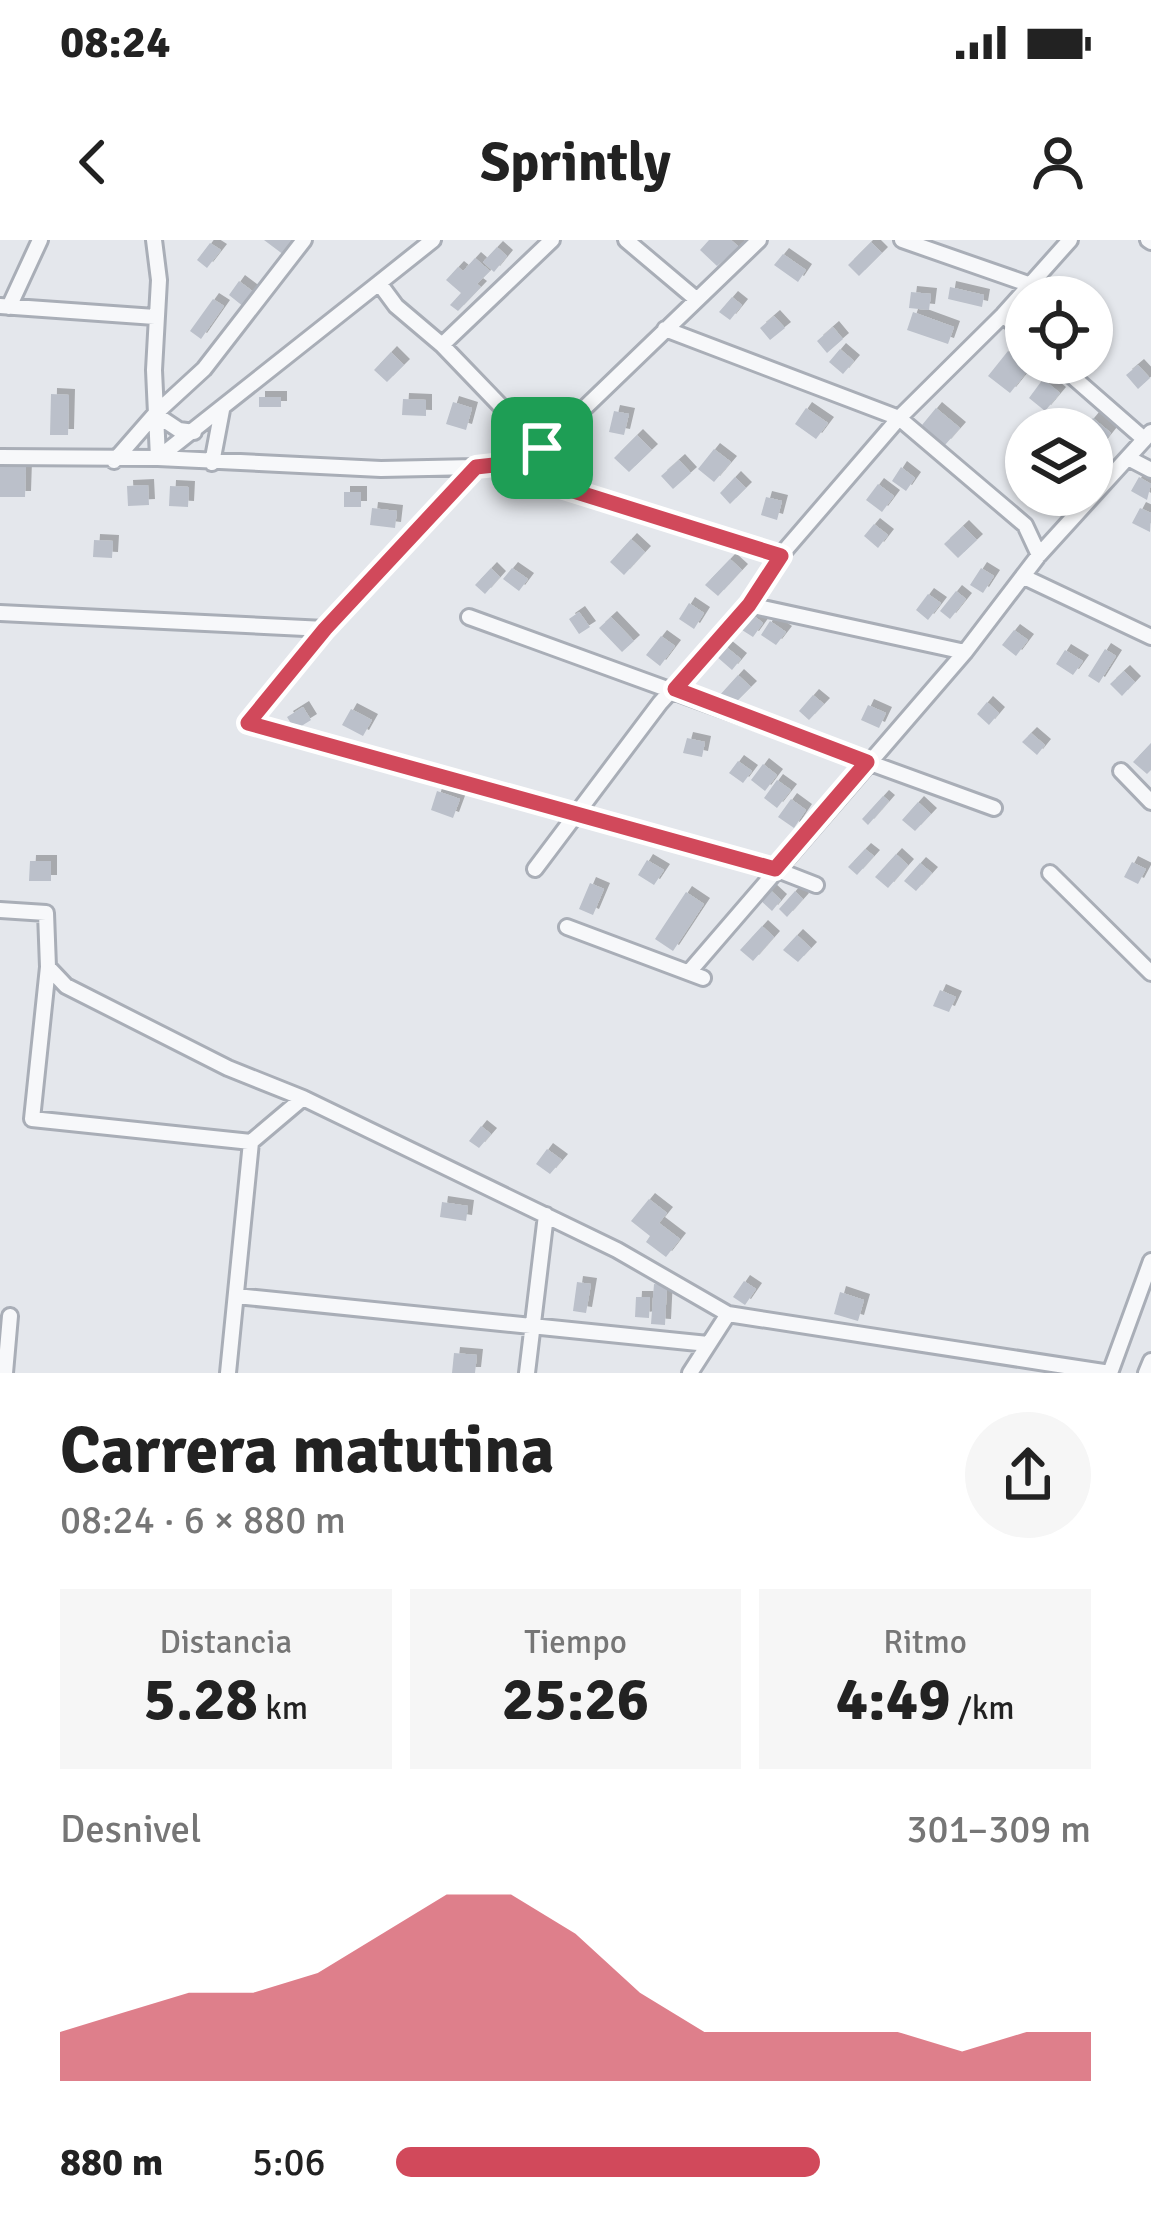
<!DOCTYPE html>
<html lang="es">
<meta charset="utf-8">
<style>
:root{--surface:#fff;--page:#f6f6f6;--text:#222;--muted:#767676;--accent:#d1495b}
body{margin:0;font-family:Signika,sans-serif;background:var(--page);color:var(--text);height:100vh;display:flex;flex-direction:column;font-size:45px;white-space:nowrap}
*{box-sizing:border-box;margin:0}
p{font-size:39px;color:var(--muted)}
.icon{flex:none;width:66px;height:66px;fill:none;stroke:currentColor;stroke-width:2;stroke-linecap:round;stroke-linejoin:round}
.map{position:relative;height:1133px;overflow:hidden}
.side{display:flex;flex-direction:column;background:var(--surface);flex:1}
.side>*{flex:none}
.fabs{position:absolute;left:1005px;top:36px;display:grid;gap:24px}
.fabs a{display:grid;place-items:center;width:108px;height:108px;border-radius:50%;background:var(--surface);box-shadow:0 3px 9px #0004;font-size:60px}
.pin{position:absolute;display:grid;place-items:center;width:102px;height:102px;color:#fff;margin:-51px;border-radius:24px;box-shadow:0 6px 18px #0006}
.round{display:grid;place-items:center;flex:none;width:126px;height:126px;border-radius:63px;background:var(--page)}
.head{display:flex;align-items:center;justify-content:space-between;height:204px;padding:0 60px}
h1{font-size:66px;font-weight:800;line-height:90px}
.stats{display:grid;grid-template-columns:repeat(3,1fr);gap:18px;height:204px;padding:12px 60px}
.stats div{display:grid;align-content:center;border-radius:0px;background:var(--page);text-align:center}
.stats b{font-size:60px;font-weight:800}
.stats small{font-size:33px;font-weight:400}
.stats p{font-size:33px}
.chart{height:336px;padding:24px 60px}
.chart p{display:flex;justify-content:space-between}
.chart svg{width:100%;height:216px;margin-top:12px;fill:var(--accent);opacity:.7}
ul{padding:0 60px;list-style:none;font-size:39px}
li{display:grid;grid-template-columns:192px 144px 1fr;align-items:center;height:90px}
li i{height:30px;border-radius:15px;background:var(--accent)}
.status{display:flex;justify-content:space-between;align-items:center;height:84px;padding:0 60px;background:var(--surface);direction:ltr}
.status svg{height:33px;fill:currentColor}
header{display:flex;justify-content:space-between;align-items:center;height:156px;padding:0 60px;background:var(--surface);font-size:54px;font-weight:800}
.map>svg:first-child{display:block}
</style>
<div class="status"><b>08:24</b><svg viewBox="0 0 49 12"><path d="M0 12V9h3v3zM5 12V6h3v6zM10 12V3h3v9zM15 12V0h3v12zM26 1h20v11H26zM47 4h2v5h-2z"/></svg></div>
<header><svg class="icon" aria-label="back" viewBox="0 0 24 24"><path d="M15 5l-7 7 7 7"/></svg>Sprintly<svg class="icon" aria-label="person" viewBox="0 0 24 24"><circle cx="12" cy="8" r="4"/><path d="M4 21q1-7 8-7t8 7"/></svg></header>
<div class="map">
<svg width="1151" height="1133" viewBox="0 0 1151 1133">
<defs>
<filter id="shadow"><feDropShadow dx="6" dy="-6" stdDeviation="0" flood-color="#0004"/></filter>
</defs>
<rect width="100%" height="100%" fill="#e4e7ec"/>
<path fill="#bbc0ca" filter="url(#shadow)" d="M264 0H296L284 15Z
M709 0H731L739 7 717 26 700 10Z
M871 2 882 13 859 36 848 25Z
M210 3 221 10 207 28 197 20Z
M497 7 507 16 494 32 483 22Z
M783 14 806 30 798 42 774 25Z
M475 18 490 31 477 44 481 47 458 71 450 65 461 53 446 40 458 27 463 31Z
M239 41 255 53 244 67 229 55Z
M950 47 984 55 982 67 948 59Z
M911 52 931 54 929 70 909 68Z
M732 57 742 65 730 80 719 72Z
M213 59 224 66 201 99 190 91Z
M913 72 954 87 948 104 907 90Z
M774 76 785 88 770 100 760 88Z
M833 87 843 99 827 113 817 101Z
M840 109 854 121 843 134 829 122Z
M1008 111 1029 129 1010 153 988 136Z
M391 112 404 125 387 142 374 130Z
M1138 125 1150 138 1138 149 1126 135Z
M1043 139 1060 153 1045 171 1029 158Z
M51 154 69 155 68 195H50Z
M259 157H281V167H259Z
M403 159 426 160V176L402 175Z
M453 162 472 168 466 190 446 184Z
M806 168 828 183 816 199 795 184Z
M936 168 960 188 945 205 922 185Z
M614 171 629 174 624 195 609 192Z
M1093 178 1111 193 1099 208 1092 203V189H1084Z
M637 195 652 210 629 232 614 218Z
M714 209 731 222 714 242 698 229Z
M679 220 691 233 673 249 661 236Z
M0 227H26L25 257H0Z
M901 227 915 238 906 251 892 241Z
M735 237 746 248 730 264 720 253Z
M1139 237 1151 244 1147 260 1131 251Z
M878 244 894 256 882 272 866 260Z
M148 245 149 265 128 266 127 246Z
M170 246 189 247 188 267 169 266Z
M344 252H361V267H344Z
M766 257 782 261 777 280 761 275Z
M372 268 397 271 395 288 370 285Z
M1140 268 1151 273 1150 292 1132 283Z
M874 284 888 295 878 308 864 296Z
M963 286 977 300 958 318 944 304Z
M631 299 645 312 624 335 610 322Z
M94 300 113 301 112 318 93 317Z
M730 319 742 330 718 356 705 345Z
M491 328 500 337 485 354 475 345Z
M512 328 528 339 519 351 503 339Z
M981 328 994 336 983 353 970 345Z
M956 351 966 359 950 379 940 371Z
M928 354 941 363 928 380 916 370Z
M689 363 704 373 694 389 679 379Z
M579 372 590 387 579 394 569 379Z
M753 375 763 383 753 397 742 390Z
M611 377 634 401 622 412 599 388Z
M770 381 786 392 776 405 761 395Z
M1014 390 1028 400 1016 416 1002 405Z
M661 396 675 406 660 426 646 415Z
M725 406 741 419 732 430 716 416Z
M1105 409 1116 416 1099 443 1088 436Z
M1065 410 1083 421 1073 435 1056 424Z
M1124 431 1135 442 1122 456 1110 444Z
M738 435 751 447 731 467 719 456Z
M813 455 824 464 809 480 799 471Z
M987 462 999 473 989 485 977 474Z
M868 465 886 473 879 488 861 480Z
M303 467 311 480 295 490 287 477Z
M351 469 372 480 363 496 342 485Z
M1031 493 1045 505 1037 515 1022 502Z
M687 498 705 502 702 517 683 513Z
M1151 503V530L1147 534 1133 522Z
M738 521 752 531 743 543 729 533Z
M763 524 777 535 765 551 751 540Z
M777 540 791 550 777 568 764 558Z
M437 551 460 559 453 578 431 570Z
M883 556 889 561 868 585 862 579Z
M791 559 806 570 794 588 778 577Z
M918 562 931 574 915 591 902 580Z
M865 609 874 616 857 635 848 627Z
M896 614 908 625 888 648 875 637Z
M647 620 664 630 654 645 638 635Z
M30 621H51V641H29Z
M1132 622 1146 629 1138 644 1124 637Z
M920 623 932 633 916 651 904 641Z
M590 643 604 649 593 675 579 669Z
M768 648 781 660 772 671 759 659Z
M795 651 803 659 787 677 779 669Z
M686 652 704 664 673 711 655 699Z
M762 686 774 697 753 721 740 710Z
M797 695 811 708 798 722 783 710Z
M940 750 956 757 949 772 933 766Z
M481 886 491 894 479 908 469 901Z
M547 909 562 920 550 934 536 924Z
M649 959 667 973 659 983 680 999 666 1017 646 1002 650 996 631 981Z
M442 962 468 966 466 981 440 977Z
M744 1041 756 1049 745 1065 733 1057Z
M577 1042 591 1044 586 1073 573 1071Z
M654 1044 667 1045 665 1085 651 1084Z
M840 1052 864 1060 858 1081 834 1074Z
M636 1057H650L649 1078 635 1077Z
M454 1113 477 1115 475 1133H452Z"/>
<g fill="none" stroke-linecap="round" stroke-linejoin="round">
<g stroke="#a9aeb7" stroke-width="20">
<path id="minor" d="M154 0 159 40 154 130 158 218
M433 0 379 43 396 66 442 105 542 209 547 243
M626 0 696 59
M759 0 542 209 495 225 475 227 325 389 248 483 775 629 816 645
M902 0 1031 45
M1148 0 1151 2
M0 66 155 77
M9 67 40 0
M1003 75 1026 95
M665 89 899 178 1025 285 1039 315
M442 105 552 0
M1057 123 1144 199
M155 174 179 190 194 192
M0 217 158 218 381 229 475 227
M158 218 379 43
M1128 218 1151 230
M114 221 155 174 204 129 304 0
M212 223 222 170
M495 225 514 237 547 243 780 316
M1024 337 1151 397
M749 365 965 412
M0 373 325 389
M469 377 994 568
M1121 531 1151 562
M535 629 660 463 749 365 780 316 899 178 1003 75 1070 0
M1050 633 1151 733
M0 670 46 673 48 727 66 746 228 828 303 858 617 1010 728 1074 1110 1133
M567 687 703 738
M48 727 32 879 251 902
M689 732 965 412 1039 315 1151 192
M236 1056 708 1104
M5 1133 10 1076
M228 1133 251 902 303 858
M527 1133 546 975
M690 1133 728 1074
M1110 1133 1151 1021
M1146 1133 1151 1121"/>
</g>
<use href="#minor" stroke="#f7f8fa" stroke-width="14"/>
</g>
<g fill="none" stroke-linecap="round" stroke-linejoin="round">
<g stroke="#fff" stroke-width="24">
<path id="route" d="M542 208 548 243 781 316 749 365 675 449 867 522 775 629 248 483 325 389 476 227 494 225Z"/>
</g>
<use href="#route" stroke="#d1495b" stroke-width="15"/>
</g>
</svg>
<div class="fabs">
<a><svg class="icon" aria-label="locate" viewBox="0 0 24 24"><circle cx="12" cy="12" r="6"/><path d="M12 2v4M12 18v4M2 12h4M18 12h4"/></svg></a>
<a><svg class="icon" aria-label="layers" viewBox="0 0 24 24"><path d="M12 4l9 5-9 5-9-5zM3 14l9 5 9-5"/></svg></a>
</div>
<div class="pin" style="left:542px;top:208px;background:#1e9e55"><svg class="icon" aria-label="arrive" viewBox="0 0 24 24"><path d="M6 21V4h12l-3 4 3 4H6"/></svg></div>
</div>
<section class="side">
<div class="head"><div><h1>Carrera matutina</h1><p>08:24 · 6 × 880 m</p></div><a class="round"><svg class="icon" aria-label="share" viewBox="0 0 24 24"><path d="M12 15V3M7 8l5-5 5 5M5 13v7h14v-7"/></svg></a></div>
<div class="stats">
<div><p>Distancia</p><b>5.28<small> km</small></b></div>
<div><p>Tiempo</p><b>25:26</b></div>
<div><p>Ritmo</p><b>4:49<small> /km</small></b></div>
</div>
<div class="chart"><p><span>Desnivel</span>301–309 m</p>
<svg viewBox="0 0 160 44" preserveAspectRatio="none"><path d="M0 44V34L10 30L20 26L30 26L40 22L50 14L60 6L70 6L80 14L90 26L100 34L110 34L120 34L130 34L140 38L150 34L160 34V44z"/></svg>
</div>
<ul>
<li><b>880 m</b>5:06<i style="width:61%"></i></li>
</ul>
</section>
